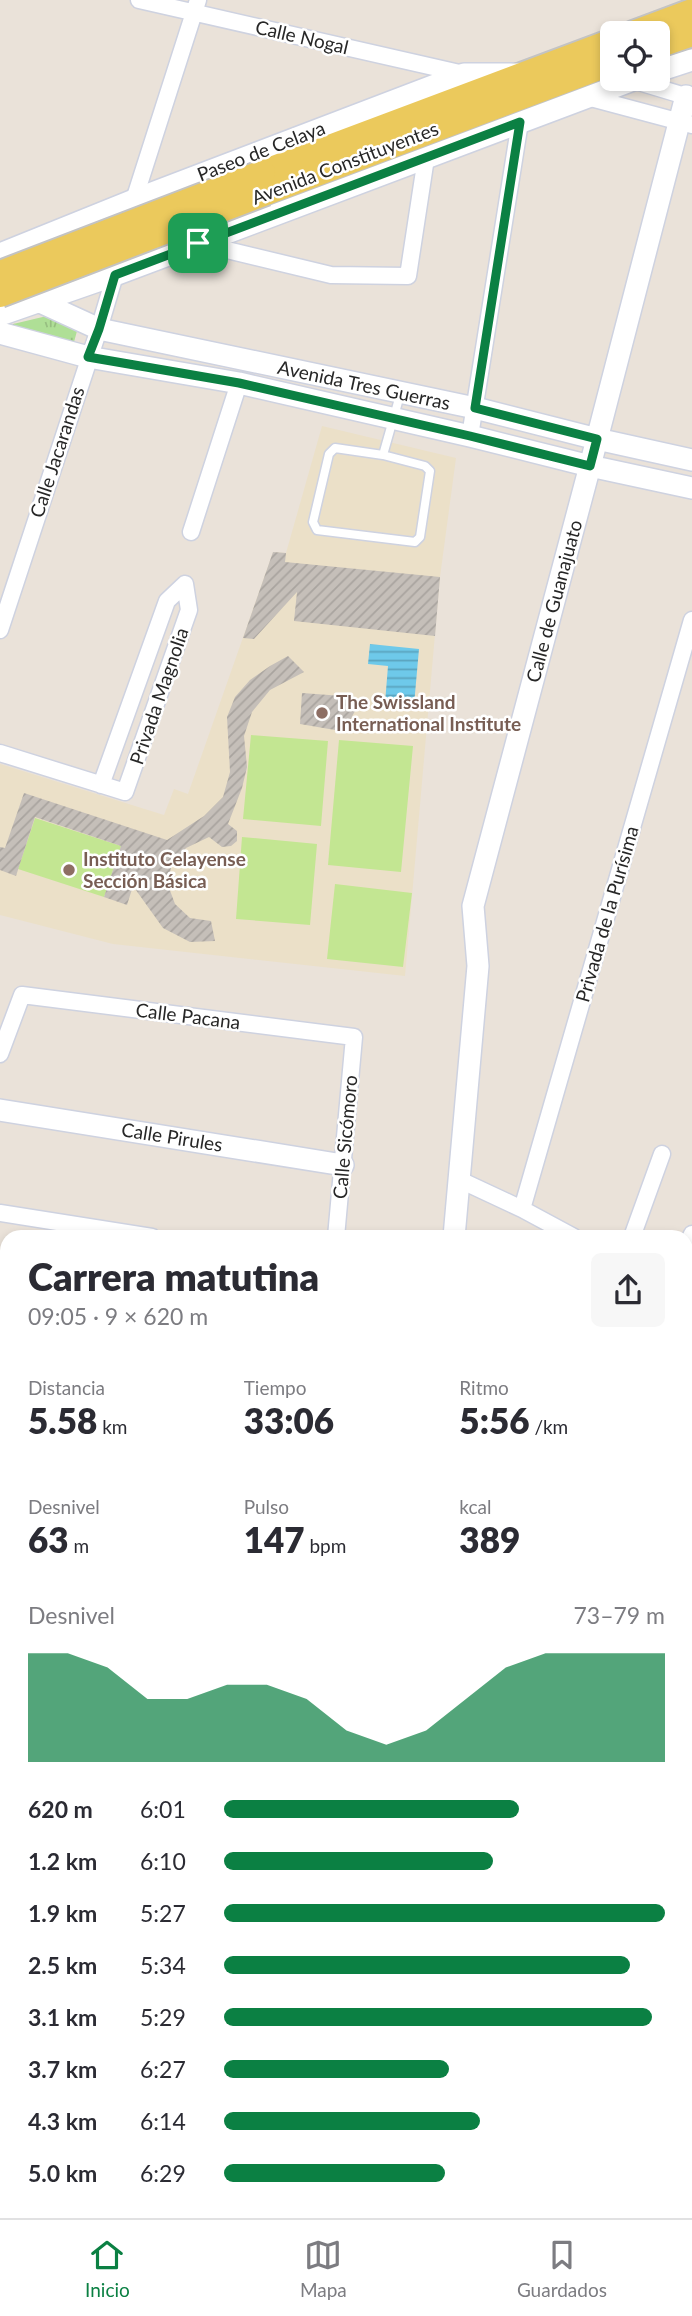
<!DOCTYPE html>
<html lang="es">
<meta charset="utf-8">
<style>
:root{--surface:#fff;--page:#f7f7f7;--text:#2b2b33;--muted:#7c7c81;--line:#e1e1e2;--accent:#0b8043}
body{margin:0;font-family:Lato,sans-serif;background:var(--page);color:var(--text);height:100vh;display:flex;flex-direction:column;font-size:26px;white-space:nowrap}
*{box-sizing:border-box;margin:0}
p{font-size:23px;color:var(--muted)}
.icon{flex:none;width:38px;height:38px;fill:none;stroke:currentColor;stroke-width:2;stroke-linecap:round;stroke-linejoin:round}
.map{position:relative;flex:1;overflow:hidden}
.panel{position:absolute;left:0px;top:1230px;width:693px;height:989px;display:flex;flex-direction:column;background:var(--surface);border-radius:21px 21px 0 0;box-shadow:0 4px 10px #0003}
.panel>*{flex:none}
.fabs{position:absolute;left:600px;top:21px;display:grid;gap:14px}
.fabs a{display:grid;place-items:center;width:70px;height:70px;border-radius:10px;background:var(--surface);box-shadow:0 4px 10px #0003;font-size:35px}
.pin{position:absolute;display:grid;place-items:center;width:60px;height:60px;color:#fff;margin:-30px;border-radius:14px;box-shadow:0 4px 10px #0006}
.round{display:grid;place-items:center;flex:none;width:74px;height:74px;border-radius:10px;background:var(--page)}
.summary{display:flex;align-items:center;justify-content:space-between;height:119px;padding:0 28px}
h1{font-size:38px;font-weight:800;line-height:52px}
.figures{display:grid;grid-template-columns:repeat(3,1fr);gap:10px;height:119px;padding:7px 28px}
.figures div{display:grid;align-content:center}
.figures b{font-size:35px;font-weight:800}
.figures small{font-size:19px;font-weight:400}
.figures p{font-size:19px}
.chart{height:196px;padding:14px 28px}
.chart p{display:flex;justify-content:space-between}
.chart svg{width:100%;height:126px;margin-top:7px;fill:var(--accent);opacity:.7}
ul{padding:0 28px;list-style:none;font-size:23px}
li{display:grid;grid-template-columns:112px 84px 1fr;align-items:center;height:52px}
li i{height:18px;border-radius:9px;background:var(--accent)}
.tab-bar{display:flex;justify-content:space-around;align-items:center;height:98px;border-top:2px solid var(--line);background:var(--surface);font-size:19px;color:var(--muted)}
.tab-bar a{display:grid;justify-items:center;gap:4px}
.tab-bar .on{color:var(--accent)}
.map>svg:first-child{display:block}
</style>
<div class="map">
<svg width="692" height="2218" viewBox="0 0 692 2218">
<defs>
<pattern id="grass-tufts" width="24" height="20" patternUnits="userSpaceOnUse" patternTransform="scale(1.75)"><rect width="24" height="20" fill="#afdf96"/><path d="M3 7l-1-3M5 7V3M7 7l1-3M15 17l-1-3M17 17v-4M19 17l1-3" fill="none" stroke="#97bf81"/></pattern>
<pattern id="water-rules" width="6" height="5" patternUnits="userSpaceOnUse" patternTransform="scale(1.75)"><rect width="6" height="5" fill="#6ec9ea"/><path d="M0 2.5h6" fill="none" stroke="#5aa3be"/></pattern>
<pattern id="building-hatch" width="6" height="6" patternUnits="userSpaceOnUse" patternTransform="scale(1.75)"><rect width="6" height="6" fill="#c5bfb9"/><path d="M-1 1l2-2M0 6l6-6M5 7l2-2" fill="none" stroke="#a9a49f"/></pattern>
</defs>
<rect width="100%" height="100%" fill="#eae2d9"/>
<path fill="#ebe0c8" d="M322 426 456 458 440 577 405 976 113 944 0 915V764L164 815 174 789 188 794 273 552 286 553Z"/>
<path fill="url(#grass-tufts)" d="M51 315 77 331 74 342 9 325Z"/>
<path fill="#c3e692" d="M251 735 328 741 321 826 243 819Z
M339 740 413 746 401 872 328 865Z
M35 818 121 846 104 897 18 869Z
M242 837 317 844 310 925 236 919Z
M335 884 412 893 403 967 327 959Z"/>
<path fill="url(#water-rules)" d="M370 644 419 649 414 705 385 703 388 666 368 664Z"/>
<path fill="url(#building-hatch)" d="M273 552 286 553 285 562 440 577 435 636 294 621 297 592 254 639 243 638Z
M288 656 304 672 270 690 252 712 244 736 247 767 242 788 228 824 237 831V841L231 846 222 847 209 837 186 848 171 867 168 885 175 904 190 918 211 921 215 941 190 942 163 928 133 886 127 905 104 897 121 846 35 817 16 876 0 870V847L5 848 24 793 167 840 204 816 223 797 230 772 227 717 235 697 250 680 270 666Z
M302 693 356 697 355 711 348 724 335 730 300 724Z"/>
<g fill="none" stroke-linecap="round" stroke-linejoin="round">
<g stroke="#ced2e0" stroke-width="11">
<path id="lane" d="M335 448 383 455 425 466 430 471 420 537 415 542 317 530 313 522 329 454Z
M383 455 400 395
M686 1408 692 1410
M686 1602 692 1589"/>
</g>
<g stroke="#ced2e0" stroke-width="19">
<path id="street" d="M139 0 464 74
M632 80 692 98
M587 97 692 125
M134 200 198 0
M198 243 331 275 408 276 426 158
M470 436 520 122
M191 532 239 383
M0 630 99 329 115 275
M0 753 125 792 189 610 185 584
M101 785 167 601 185 584
M0 1054 22 995 354 1037 336 1237
M460 1180 522 1209 574 1237
M522 1209 692 620
M0 1213 152 1237
M632 1237 662 1154
M686 1247 692 1234
M0 1312 7 1313
M686 1319 692 1323
M0 1413 7 1414
M0 1654 7 1653
M0 1677 7 1665
M0 1748 7 1752
M0 1890 7 1894
M686 1984 692 1988
M0 2027 7 2031
M0 2121 7 2109
M686 2136 692 2129
M0 2162 7 2166
M91 2212 102 2218
M333 2212 344 2218
M587 2212 598 2218
M200 2218 203 2212
M379 2218 383 2212
M622 2218 627 2212"/>
</g>
<g stroke="#ced2e0" stroke-width="24">
<path id="secondary" d="M658 71 692 60
M0 254 134 200 464 74H519
M38 301 99 329 475 408 597 439 692 460
M0 315 115 275 636 79
M0 333 88 357 239 383 470 436 590 466 692 488
M0 1110 343 1165
M454 1237 478 966 473 906 590 466 686 96
M0 1494 7 1496
M0 1546 7 1548
M686 1629 692 1630
M686 1668 692 1669"/>
</g>
<g stroke="#c3c3c3" stroke-width="28">
<path id="primary" d="M633 33 692 11
M658 46 692 34
M263 172 612 41
M266 193 612 63"/>
</g>
<use href="#lane" stroke="#fff" stroke-width="8"/>
<use href="#street" stroke="#fff" stroke-width="16"/>
<use href="#secondary" stroke="#fff" stroke-width="21"/>
<use href="#primary" stroke="#ebc95c" stroke-width="24"/>
<g stroke="#c3c3c3" stroke-width="28" stroke-linecap="butt">
<path id="primary-bridge" d="M0 273 263 172
M0 295 266 193"/>
</g>
<use href="#primary-bridge" stroke="#ebc95c" stroke-width="24"/>
</g>
<g fill="none" stroke-linecap="round" stroke-linejoin="round">
<g stroke="#fff" stroke-width="14">
<path id="route" d="M520 122 475 408 597 439 590 466 470 436 239 383 88 357 99 329 115 275Z"/>
</g>
<use href="#route" stroke="#0b8043" stroke-width="9"/>
</g>
<g fill="#8d6e63" stroke="#fff" stroke-width="2.5">
<circle cx="322" cy="713" r="7"/>
<circle cx="69" cy="870" r="7"/>
</g>
<g text-anchor="middle" stroke-width="5" stroke-linejoin="round" paint-order="stroke">
<g font-size="19" fill="#272727" stroke="#fff">
<text transform="translate(302 37) rotate(13)" y="7">Calle Nogal</text>
<text transform="translate(261 151) rotate(-21)" y="7">Paseo de Celaya</text>
<text transform="translate(345 163) rotate(-21)" y="7">Avenida Constituyentes</text>
<text transform="translate(364 385) rotate(12)" y="7">Avenida Tres Guerras</text>
<text transform="translate(57 452) rotate(-72)" y="7">Calle Jacarandas</text>
<text transform="translate(554 601) rotate(-75)" y="7">Calle de Guanajuato</text>
<text transform="translate(159 696) rotate(-71)" y="7">Privada Magnolia</text>
<text transform="translate(607 914) rotate(-74)" y="7">Privada de la Purísima</text>
<text transform="translate(188 1016) rotate(7)" y="7">Calle Pacana</text>
<text transform="translate(172 1137) rotate(9)" y="7">Calle Pirules</text>
<text transform="translate(345 1137) rotate(-85)" y="7">Calle Sicómoro</text>
</g>
<g font-size="19" font-weight="bold" fill="#785e54" stroke="#fff" text-anchor="start">
<text x="336" y="709">The Swissland<tspan x="336" dy="22">International Institute</tspan></text>
<text x="83" y="866">Instituto Celayense<tspan x="83" dy="22">Sección Básica</tspan></text>
</g>
</g>
</svg>
<div class="fabs">
<a><svg class="icon" aria-label="locate" viewBox="0 0 24 24"><circle cx="12" cy="12" r="6"/><path d="M12 2v4M12 18v4M2 12h4M18 12h4"/></svg></a>
</div>
<div class="pin" style="left:198px;top:243px;background:#1e9e55"><svg class="icon" aria-label="arrive" viewBox="0 0 24 24"><path d="M6 21V4h12l-3 4 3 4H6"/></svg></div>
<section class="panel">
<div class="summary"><div><h1>Carrera matutina</h1><p>09:05 · 9 × 620 m</p></div><a class="round"><svg class="icon" aria-label="share" viewBox="0 0 24 24"><path d="M12 15V3M7 8l5-5 5 5M5 13v7h14v-7"/></svg></a></div>
<div class="figures">
<div><p>Distancia</p><b>5.58<small> km</small></b></div>
<div><p>Tiempo</p><b>33:06</b></div>
<div><p>Ritmo</p><b>5:56<small> /km</small></b></div>
</div>
<div class="figures">
<div><p>Desnivel</p><b>63<small> m</small></b></div>
<div><p>Pulso</p><b>147<small> bpm</small></b></div>
<div><p>kcal</p><b>389</b></div>
</div>
<div class="chart"><p><span>Desnivel</span>73–79 m</p>
<svg viewBox="0 0 160 44" preserveAspectRatio="none"><path d="M0 44V6L10 6L20 11L30 22L40 22L50 17L60 17L70 22L80 33L90 38L100 33L110 22L120 11L130 6L140 6L150 6L160 6V44z"/></svg>
</div>
<ul>
<li><b>620 m</b>6:01<i style="width:67%"></i></li>
<li><b>1.2 km</b>6:10<i style="width:61%"></i></li>
<li><b>1.9 km</b>5:27<i style="width:100%"></i></li>
<li><b>2.5 km</b>5:34<i style="width:92%"></i></li>
<li><b>3.1 km</b>5:29<i style="width:97%"></i></li>
<li><b>3.7 km</b>6:27<i style="width:51%"></i></li>
<li><b>4.3 km</b>6:14<i style="width:58%"></i></li>
<li><b>5.0 km</b>6:29<i style="width:50%"></i></li>
</ul>
</section>
</div>
<nav class="tab-bar">
<a class="on"><svg class="icon" aria-label="home" viewBox="0 0 24 24"><path d="M3 11l9-7 9 7M6 9v11h12V9"/></svg>Inicio</a>
<a><svg class="icon" aria-label="map" viewBox="0 0 24 24"><path d="M3 6l6-2 6 2 6-2v14l-6 2-6-2-6 2zM9 4v14M15 6v14"/></svg>Mapa</a>
<a><svg class="icon" aria-label="saved" viewBox="0 0 24 24"><path d="M7 4h10v16l-5-4-5 4z"/></svg>Guardados</a>
</nav>
